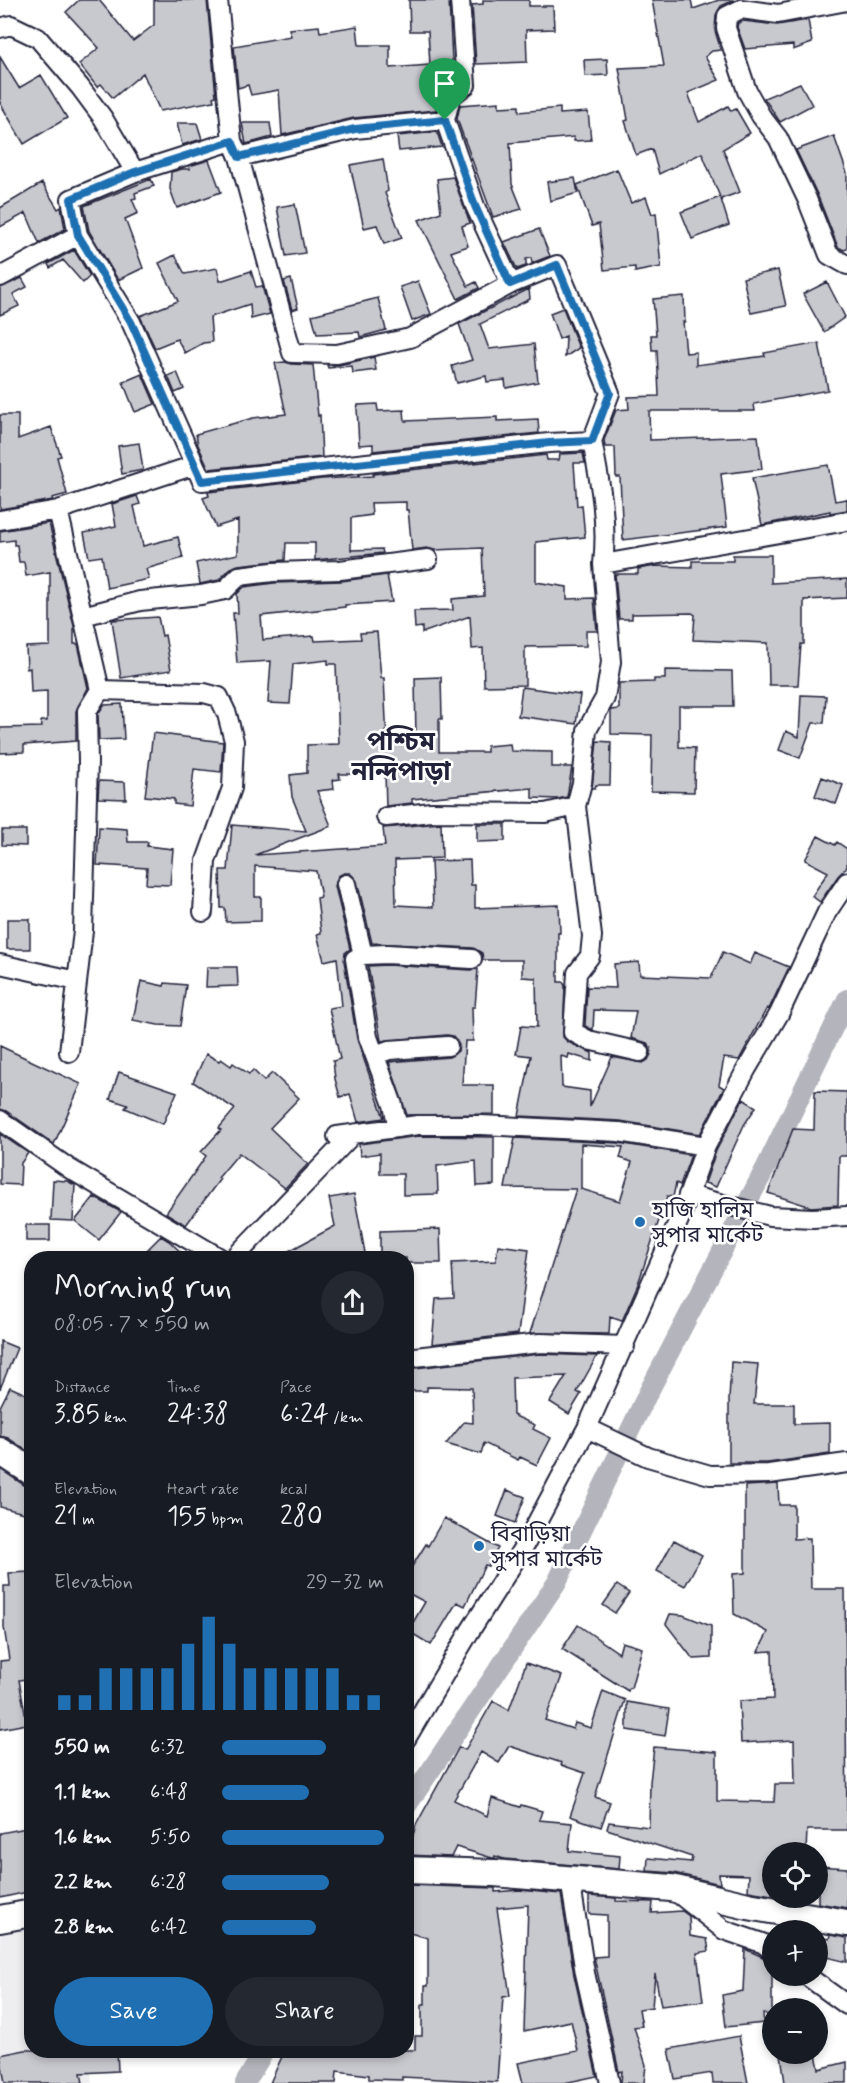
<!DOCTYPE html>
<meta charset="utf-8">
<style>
:root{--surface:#171b24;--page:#242831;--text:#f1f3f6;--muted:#9ea1a6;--accent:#1f6fb2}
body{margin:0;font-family:Mynerve,"Noto Sans Bengali",sans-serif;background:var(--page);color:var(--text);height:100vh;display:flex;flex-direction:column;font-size:22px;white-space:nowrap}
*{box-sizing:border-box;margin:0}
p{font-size:20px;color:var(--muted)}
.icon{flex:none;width:33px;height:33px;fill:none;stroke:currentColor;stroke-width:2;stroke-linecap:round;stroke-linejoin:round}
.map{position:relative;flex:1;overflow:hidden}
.sheet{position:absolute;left:24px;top:1251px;width:390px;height:807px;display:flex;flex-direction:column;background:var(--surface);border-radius:24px;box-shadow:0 3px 9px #0003}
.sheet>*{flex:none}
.controls{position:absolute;left:762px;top:1842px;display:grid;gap:12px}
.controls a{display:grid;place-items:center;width:66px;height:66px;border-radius:50%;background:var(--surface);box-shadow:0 3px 9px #0003;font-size:30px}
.pin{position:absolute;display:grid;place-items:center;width:51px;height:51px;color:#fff;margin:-62px -26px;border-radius:50% 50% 50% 0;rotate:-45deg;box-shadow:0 0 6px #0007}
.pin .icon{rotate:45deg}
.round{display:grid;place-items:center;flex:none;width:63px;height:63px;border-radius:32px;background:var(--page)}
.head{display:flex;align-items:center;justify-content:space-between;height:102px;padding:0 30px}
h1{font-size:33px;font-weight:600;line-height:45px}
.figures{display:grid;grid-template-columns:repeat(3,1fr);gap:9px;height:102px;padding:6px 30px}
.figures div{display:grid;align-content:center}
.figures b{font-size:26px;font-weight:600}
.figures small{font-size:16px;font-weight:400}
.figures p{font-size:16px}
.chart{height:168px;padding:12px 30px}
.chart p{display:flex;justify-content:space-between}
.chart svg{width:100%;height:108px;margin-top:6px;stroke:var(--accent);stroke-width:6}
.cta{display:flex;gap:12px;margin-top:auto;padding:12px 30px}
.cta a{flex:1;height:69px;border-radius:36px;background:var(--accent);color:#fff;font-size:24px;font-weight:600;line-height:69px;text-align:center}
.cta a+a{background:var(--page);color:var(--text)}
ul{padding:0 30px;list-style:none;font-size:20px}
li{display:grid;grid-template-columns:96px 72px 1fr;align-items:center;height:45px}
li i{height:15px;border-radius:8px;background:var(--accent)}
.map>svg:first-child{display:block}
</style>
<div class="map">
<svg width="847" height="2083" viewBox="0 0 847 2083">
<rect width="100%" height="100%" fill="#fff"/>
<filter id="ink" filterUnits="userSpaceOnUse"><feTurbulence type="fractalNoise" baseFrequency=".0167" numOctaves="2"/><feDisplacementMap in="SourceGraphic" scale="12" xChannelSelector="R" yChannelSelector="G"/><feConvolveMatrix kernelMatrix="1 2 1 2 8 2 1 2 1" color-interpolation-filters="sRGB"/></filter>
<g filter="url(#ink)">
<path fill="#eeeef1" d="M31 1923 32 2050 88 2051 92 2083H0V1928Z"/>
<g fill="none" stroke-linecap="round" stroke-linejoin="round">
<path stroke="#b4b4bc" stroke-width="20" d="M406 1807 557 1582 647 1395 765 1169 847 999
M245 2083 265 2050"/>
</g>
<path fill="#c8c8cf" stroke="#22223b" stroke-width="1.5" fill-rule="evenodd" d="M79 0H99L133 41 154 25V0H207L216 96 213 97 214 101 160 111 143 73 113 98 101 84 97 87 79 64 99 48 66 12Z
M409 0H449L453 81 440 93 436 110 354 118 282 135 279 90 251 95 248 85 238 88 234 46 291 36 289 29 319 26 320 32 357 26 359 45H390V68L430 65 428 31H410Z
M483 0H529V6H553L554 29 526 30 527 62 476 64 472 5 483 4Z
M652 0H691L693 9 719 0H734L721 6 716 15 715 31 721 50 712 51 705 57 719 80 688 93 699 122 728 106 731 111 736 109 750 133 723 149 740 192 721 199 729 225 692 239 681 212 720 197 702 153 659 174 652 149 636 155 625 121 628 120 619 68 664 66Z
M808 20 812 43 793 50V45L745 49 737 27 738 23 743 21 777 25Z
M0 57 19 88 41 75 67 118 24 144 0 103Z
M607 59 608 75 585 76 584 60Z
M800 83 812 105 780 122 764 98Z
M499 102V107L519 106V112L560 108V114L588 112 591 140 574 141V137L510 143 512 184 522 209 493 217 457 119 460 105Z
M177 123H197L202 139 182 145Z
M242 123H270L272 137 246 144Z
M437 132 442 147 399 151 397 136Z
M834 136 847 173V249L844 250 838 247 817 194 796 150Z
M383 159 388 191 385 193 402 238 384 244 377 225 364 228 350 165Z
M209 160 221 192 177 208 170 189 171 172 182 169H190L189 166Z
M617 169 631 203 646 197 652 214 656 213 661 267 635 272V267L604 270 599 224 592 226 577 185Z
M453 177 470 223 462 226 468 246 451 252 468 286 476 282 479 288 458 299 419 220 441 212 437 179Z
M575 178 578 193 550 201 547 182Z
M151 179 154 186 135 193 136 198 132 199 138 213 125 219 143 268 118 280 89 231 84 206Z
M42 183 58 209 61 207 65 229 39 243 26 213 0 227V208Z
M295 204 305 253 286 256 277 207Z
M539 229 550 256 532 263 531 258 526 259V266L517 269 504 242Z
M74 250 90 276 83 283 63 260 50 268 48 264Z
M175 255 185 274 217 268 220 281 251 271 256 287 262 286 270 314 251 319 250 304 210 317 212 342 203 343 185 353 177 339 155 348 140 316 178 301 159 263Z
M778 270 786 306 751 313 743 278Z
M22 278 27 287 13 294 19 306 0 315V288Z
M291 279 298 308 292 310 284 281Z
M418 281 431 314 412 321 400 287Z
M827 282 845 317 824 332 803 294Z
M529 289 530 299 480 324 489 349 534 344 538 382 506 388 505 380 487 382 486 376 457 383 452 366 472 360 459 324Z
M684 296 685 322H683L686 353 696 352V365L765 356 764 353 819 343 828 390 754 404 755 411H649L650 440 758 436 762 469 721 474 727 527 623 540 620 477H616L615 447H605L604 440 616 410 629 409 628 397 659 396 657 350H652L651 335H656L653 299Z
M378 298 386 330 360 337 359 332 317 334 312 315Z
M563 308 579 348 565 357 566 336 559 339 550 313Z
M374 357 376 370 353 373 352 366 328 368 327 365H339Z
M285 362 292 364 313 365 318 416 320 415 322 457 209 469 198 445 196 434 253 418 286 414 275 363Z
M177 372 184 389 175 393 168 376Z
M142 374 155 404 135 412 123 382Z
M377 404 378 411 404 410 405 421 497 417V421L538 419 539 433 373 451V444L359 445 357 408 358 405Z
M0 415H18V439L51 427 61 456 57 457 67 494 52 498 53 500 0 509Z
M139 443 143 470 122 474 118 446Z
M583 453 585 463H574L577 506 582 505 585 537 536 542V582L567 587V599L594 598 597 631H586V646L525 647V685L484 686 483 648 472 649 470 616 422 633V627L415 628 414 611 453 610 452 599 484 596 482 548 434 550 427 548 412 550 408 510H406V502L371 503 372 515 351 518V550L382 549 383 553 315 560V543H286L285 560 238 565 231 568 219 580 200 584 196 563 238 554V520L216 527 203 498 209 496 208 492 322 479 373 476V474L546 455 547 460H559L560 454Z
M828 465 835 501 847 499V510L830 513V511L762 525 752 478Z
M137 496 140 504 134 506 143 546 178 537 183 558 146 569 149 579 107 588 102 556 89 558 84 533 116 526 112 504Z
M49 523 74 626V644H78L88 688 76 711V741L24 745V752L0 753V728L42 727 41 721H47V691L31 692 30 668 27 669 26 647 50 646V572L26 576 24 562H19L17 545H14V540L0 542V531Z
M733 555H771V583L847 579V598L804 600V644H801L798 685H769L768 643 693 640 695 615 692 613 632 614V619H619L615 574H638V569L656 566 692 567V561H733Z
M387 575 392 602 345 605V607L261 616 263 640 314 636 315 641 361 639 360 633 377 632 381 678H384L387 742 416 741 415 678 441 677 442 719H439V752H487V746L510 744 511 751 552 752V767H572L567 797 558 799 532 798V788L412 799V803L386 806 385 774H339L340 779 333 780 334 789 317 791 331 826 255 855 385 846 383 828 441 823 442 858 395 860 396 905 433 907 431 861 470 860 471 885H475V908L559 905 560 933H558V982H563L565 986 563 1037 568 1042 592 1053V1061L569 1054 568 1058 561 1056 562 1087 590 1091V1107L612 1057 643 1063 648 1060 651 1054V1048L647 1043 631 1038 636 1011 594 1010 593 1030 585 1026 587 987 616 988 614 964 639 962 640 975 711 978 723 952 750 964 755 953 789 967 769 1009 767 1008 739 1060 724 1058 719 1085 724 1088 700 1134 620 1121 519 1116 531 1056 516 1054 521 1026 537 1027 536 978 522 977V960H483L482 953 473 948 372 943 357 881 350 873H344L338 876 335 886 350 949 345 953 344 961 357 1039 384 1118 358 1122 350 1094 340 1097 335 1079 333 1061 340 1059 329 1008 342 1006 337 958 324 961 317 934 321 933 317 898 321 897 316 871 255 866V897H261V921L226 922 225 908H221L220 870H228L232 825 306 831 292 797 290 775 307 773V745L339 744 336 664H328V660L293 664 290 704 268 703 271 661 237 663 233 613H238L237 594 244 587 274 583 341 581Z
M158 617 162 636 165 635 171 670 121 678 112 620Z
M665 670 732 671 733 706H679V747L695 748 694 792 651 791 652 735 611 734V710L619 709V683L654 682V679H665Z
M522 687 580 695 576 724 518 716Z
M801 695 826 696 824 723H813L800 758 779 750 786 731 799 737Z
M122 704 124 739 99 740 98 714 104 705Z
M153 733 223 742 221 772 194 769 190 806 174 804V799L145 796Z
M597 741 611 742 610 785H596L595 788H592Z
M822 777 843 785 836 804 815 796Z
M99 781 125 782 126 799 98 798Z
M477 824H505V841L477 842Z
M99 827 127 829 128 842H148L147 846 173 849 170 885 146 884 147 868 97 865Z
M2 830H26V846L2 845Z
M818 836 835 845 837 842 847 849V867L838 876 820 902 812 896 828 872 805 860Z
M7 919H30V949H7Z
M387 965 471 970 478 969 475 1007H472L473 1041H465L462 1085H494V1114L407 1115 389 1062 449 1057 458 1051 459 1045 453 1036 447 1035 381 1041 368 966Z
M207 967H237L238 986 206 987Z
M141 981 164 986 165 983 186 985 180 1026 158 1025 133 1020Z
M0 1046 81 1084 54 1144 6 1111 0 1109Z
M206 1054 219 1061 221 1059 231 1066 233 1063 249 1074 253 1070 264 1081 272 1073 299 1098 270 1128 308 1164 285 1188 239 1153 218 1178 220 1179 186 1225 166 1213 206 1156 201 1152 221 1130 219 1128 235 1109 193 1082Z
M119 1072 177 1092 163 1124 125 1108 128 1105 110 1099Z
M815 1091 847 1092V1156H839L838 1205 811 1207 768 1193 793 1129 814 1130Z
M743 1099 756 1107 744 1125 716 1187 705 1183 716 1151Z
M0 1134 28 1153 21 1163 20 1185 0 1184Z
M419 1136 494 1137V1185L477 1186 476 1161 437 1166 438 1194 403 1195V1174H380V1153L360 1156 359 1144Z
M515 1138 618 1143 691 1155 680 1185 676 1183 673 1197 667 1196 638 1284 622 1321 610 1317 609 1334 530 1333 576 1189 505 1188ZM581 1144 623 1147 620 1158 632 1162 620 1201 581 1189Z
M53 1180 67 1181 75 1185 73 1221 51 1220Z
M354 1194 366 1258H276L335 1226 329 1198Z
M94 1197 121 1212 99 1240 75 1221Z
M26 1225H50V1241H26Z
M440 1229 441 1263H406V1258H380V1231Z
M161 1236 169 1241 187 1258H139Z
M498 1245 529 1249 518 1334 432 1344 436 1299 454 1298 452 1263 496 1261Z
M0 1341 17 1348 0 1389Z
M540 1354 597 1356 577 1392 581 1394 569 1414 550 1402 566 1376 512 1378 513 1415 535 1425 533 1429 551 1438 537 1465 520 1457 518 1460 484 1443 481 1454 446 1444 464 1422 473 1423 472 1388 427 1387V1391H406V1369Z
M731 1362 758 1364 754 1404H794V1424L830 1423V1454L768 1463H729V1400Z
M10 1387 32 1397V1454L8 1438 0 1436V1407Z
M0 1469 24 1485 32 1487V1515L0 1507Z
M778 1484 779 1505H794V1539L810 1538 811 1589H845L847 1830H807L806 1852H772V1895L748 1891 749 1875 719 1874 720 1884 674 1873 647 1871 648 1858 691 1862 692 1857 607 1829 609 1822 649 1827 650 1782 654 1747 717 1752V1801L774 1802 775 1784H795L794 1740 741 1743 739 1701 773 1699 772 1651 758 1652 768 1632 734 1614 733 1574 745 1573V1486Z
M507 1490 525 1497 515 1523 497 1516Z
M444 1518 498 1548 488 1566 485 1565 465 1606 457 1602 431 1645 408 1631 425 1602 406 1592V1576L426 1544 428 1546Z
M674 1540 702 1555 685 1586 657 1571Z
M32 1572V1678L19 1680 27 1724 0 1729V1661L9 1660 4 1627V1586H10L9 1573Z
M617 1585 629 1593 615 1613 603 1605Z
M670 1614 683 1615 711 1626V1658L693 1659 666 1624Z
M578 1625 619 1653 622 1642 642 1648 631 1688H629L628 1691 562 1649Z
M526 1663 562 1676 545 1720 573 1729 575 1723 591 1728 603 1691 625 1700 595 1797 610 1802 601 1827 570 1816 585 1773 561 1765 562 1763 509 1746 499 1763 481 1752 454 1800 487 1816 492 1798 520 1807 521 1805 542 1811 539 1820 572 1823 569 1851 620 1856 619 1869 504 1859 495 1856V1858H492L456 1847 451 1857 407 1855 416 1825 459 1747 465 1750 493 1701 509 1710Z
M627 1702 669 1709 665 1736 627 1730Z
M32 1827V1891L0 1898V1833Z
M818 1866 847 1868V1908L818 1903Z
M406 1885 493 1888H495V1892L520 1890 561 1894 574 1975 597 2076 564 2083H523L518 2063 578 2051 571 2021 524 2031 528 1905 497 1908 510 1996 503 1997 497 2082 402 2077V2080L369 2079V2075L337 2071 336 2083H270L285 2050H415V2036H422V2004H425V1986H428V1938L406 1932Z
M589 1896 616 1898V1901L653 1902 652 1913 682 1911 689 1916 690 1936 707 1939 709 1951 697 1953 703 2001 661 2006 655 1974 652 2007 639 2009 642 2026 634 2027 646 2065 644 2083H621L622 2071 619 2072 594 1957 607 1956V1915L589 1914Z
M830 1935 847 1938V1962L818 1955V1937L829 1939Z
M745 1949 772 1961V2015L763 2014 764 2023 726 2027 722 1995 743 1991Z
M739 2036 748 2083H713L712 2073 675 2079 669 2049Z
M25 2050H117L118 2071 81 2073 83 2083H5L0 2055Z
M781 2054H816L819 2069 847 2062V2083H785Z"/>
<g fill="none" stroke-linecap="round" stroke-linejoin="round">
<g stroke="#22223b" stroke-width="22">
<path id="street" d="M218 0 232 141 239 157 355 129 445 120
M460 0 466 85 451 96 445 120 475 206 511 284
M847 1 778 14 741 9 727 16 726 28 747 91 761 116 778 138 807 199 829 255 847 265
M0 28 11 25 38 38 80 87 103 118 135 172
M239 157 292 353 337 354 410 338 511 284 557 265 610 393 592 441
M78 235 71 199 135 172 232 141
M0 277 78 235 131 322 202 481 549 443 592 441C600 482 608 522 603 564L847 521
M58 510 100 690 87 711 88 762 83 931 69 1052
M0 520 58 510 195 465
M83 616 140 601 201 595 225 590 239 576 273 572 340 570 428 559
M100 690 204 693 219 697 227 714 234 741 232 788 206 861 203 912
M576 806 592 936 590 956 577 973 573 1032 588 1040 640 1052
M386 817 431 812 545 813 576 806 582 783 587 730 605 698 611 662 603 564
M346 884 363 955 355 959 368 1037 393 1105 398 1128
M363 955 387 954 472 959
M0 964 77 981
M375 1055 389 1050 448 1046
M0 1120 70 1169 220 1258
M337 1136 418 1125H481L619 1132 706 1146
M688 1195 770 1216 813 1218 847 1216
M234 1258 353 1134
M406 1358 540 1343 625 1346
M587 1428 648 1457 710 1475 769 1474 847 1463
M406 1739 470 1631 526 1543 587 1428 682 1213 706 1146 746 1070 779 1014 827 912 847 882
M570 1879 585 1973 610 2083
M675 1891 724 1930 762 1943 772 1950
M807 1976 847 2005"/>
</g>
<g stroke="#22223b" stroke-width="30">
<path id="secondary" d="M0 1451 32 1472
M406 1870 494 1873 671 1888 748 1906 847 1923
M0 1919 32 1913"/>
</g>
<use href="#street" stroke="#fff" stroke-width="18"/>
<use href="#secondary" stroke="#fff" stroke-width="26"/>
</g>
</g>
<g fill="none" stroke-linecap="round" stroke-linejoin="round" filter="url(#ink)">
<g stroke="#fff" stroke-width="12">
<path id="route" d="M445 120 475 206 510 284 557 265 610 393 592 441 549 443 202 481 131 322 78 235 71 199 135 172 232 141 239 157 355 129Z"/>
</g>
<use href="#route" stroke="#1f6fb2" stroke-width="8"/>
</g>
<g fill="#1f6fb2" stroke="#fff" stroke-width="2">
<circle cx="640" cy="1222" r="6"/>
<circle cx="479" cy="1546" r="6"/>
</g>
<g text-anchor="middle" stroke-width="5" stroke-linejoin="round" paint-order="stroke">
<g font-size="22" fill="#22223b" stroke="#fff" text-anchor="start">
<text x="652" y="1217">হাজি হালিম<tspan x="652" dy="25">সুপার মার্কেট</tspan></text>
<text x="491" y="1541">বিবাড়িয়া<tspan x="491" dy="25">সুপার মার্কেট</tspan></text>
</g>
<g font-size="26" font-weight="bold" fill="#22223b" stroke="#fff">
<text x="401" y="750">পশ্চিম<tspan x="401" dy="30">নন্দিপাড়া</tspan></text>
</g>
</g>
</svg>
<div class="controls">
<a><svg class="icon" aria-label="locate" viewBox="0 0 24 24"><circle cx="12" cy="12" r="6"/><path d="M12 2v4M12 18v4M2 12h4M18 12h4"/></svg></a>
<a>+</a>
<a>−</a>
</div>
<div class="pin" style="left:445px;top:120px;background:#1e9e55"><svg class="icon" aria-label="arrive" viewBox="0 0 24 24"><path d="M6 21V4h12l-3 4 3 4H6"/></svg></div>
<section class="sheet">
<div class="head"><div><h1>Morning run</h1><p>08:05 · 7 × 550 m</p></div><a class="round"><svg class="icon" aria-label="share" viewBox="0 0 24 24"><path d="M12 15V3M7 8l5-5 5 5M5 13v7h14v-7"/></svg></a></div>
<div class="figures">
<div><p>Distance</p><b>3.85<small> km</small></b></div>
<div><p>Time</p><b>24:38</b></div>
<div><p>Pace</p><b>6:24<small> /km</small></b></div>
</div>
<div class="figures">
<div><p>Elevation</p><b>21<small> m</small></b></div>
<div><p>Heart rate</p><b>155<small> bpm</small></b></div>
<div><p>kcal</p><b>280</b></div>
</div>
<div class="chart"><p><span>Elevation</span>29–32 m</p>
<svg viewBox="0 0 160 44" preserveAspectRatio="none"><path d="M5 44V38M15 44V38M25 44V27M35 44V27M45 44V27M55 44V27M65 44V17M75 44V6M85 44V17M95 44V27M105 44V27M115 44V27M125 44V27M135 44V27M145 44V38M155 44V38"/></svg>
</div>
<ul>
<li><b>550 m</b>6:32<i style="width:64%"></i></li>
<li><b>1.1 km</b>6:48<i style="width:54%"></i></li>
<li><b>1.6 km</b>5:50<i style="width:100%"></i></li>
<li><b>2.2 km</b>6:28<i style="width:66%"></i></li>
<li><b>2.8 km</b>6:42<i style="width:58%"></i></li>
</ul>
<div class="cta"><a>Save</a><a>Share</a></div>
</section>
</div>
